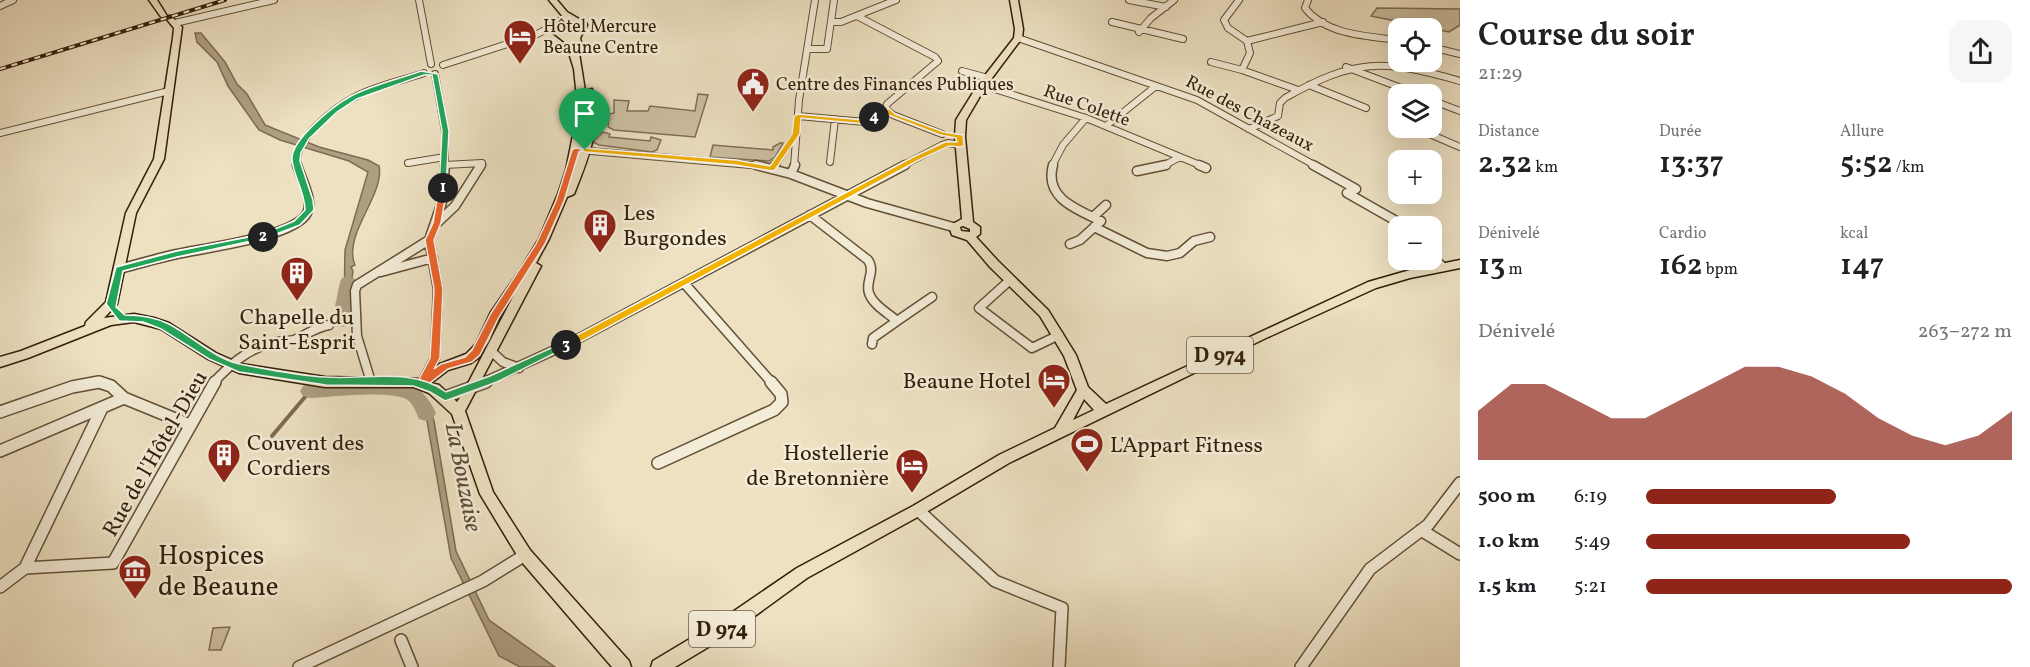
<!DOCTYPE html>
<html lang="fr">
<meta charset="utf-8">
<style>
:root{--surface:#fff;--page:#f6f6f6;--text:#202124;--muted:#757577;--accent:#8f2418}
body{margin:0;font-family:Vollkorn,serif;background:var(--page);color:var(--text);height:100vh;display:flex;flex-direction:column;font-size:22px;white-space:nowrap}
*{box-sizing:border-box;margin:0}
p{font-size:20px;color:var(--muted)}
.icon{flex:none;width:33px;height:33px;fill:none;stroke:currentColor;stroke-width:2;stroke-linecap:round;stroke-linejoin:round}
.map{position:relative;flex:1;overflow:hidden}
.panel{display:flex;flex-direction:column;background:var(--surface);width:570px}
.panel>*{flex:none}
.fabs{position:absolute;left:1388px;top:18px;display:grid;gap:12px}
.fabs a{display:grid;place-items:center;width:54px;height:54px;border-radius:12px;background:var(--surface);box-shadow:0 6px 24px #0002;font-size:30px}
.pin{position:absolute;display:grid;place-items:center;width:51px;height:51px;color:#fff;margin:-62px -26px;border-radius:50% 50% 50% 0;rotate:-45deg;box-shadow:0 0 6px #0007}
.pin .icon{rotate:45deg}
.km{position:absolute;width:30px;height:30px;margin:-15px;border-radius:50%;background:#222;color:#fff;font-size:16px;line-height:30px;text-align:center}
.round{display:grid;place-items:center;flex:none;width:63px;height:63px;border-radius:18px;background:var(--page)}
.head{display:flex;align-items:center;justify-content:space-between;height:102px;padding:0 18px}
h1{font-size:33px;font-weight:600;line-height:45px}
.figures{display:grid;grid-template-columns:repeat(3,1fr);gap:9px;height:102px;padding:6px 18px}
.figures div{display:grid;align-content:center}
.figures b{font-size:30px;font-weight:600}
.figures small{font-size:16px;font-weight:400}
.figures p{font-size:16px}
.chart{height:168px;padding:12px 18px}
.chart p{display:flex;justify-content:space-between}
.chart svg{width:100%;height:108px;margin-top:6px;fill:var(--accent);opacity:.7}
ul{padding:0 18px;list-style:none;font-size:20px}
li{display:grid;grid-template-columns:96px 72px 1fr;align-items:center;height:45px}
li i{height:15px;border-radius:8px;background:var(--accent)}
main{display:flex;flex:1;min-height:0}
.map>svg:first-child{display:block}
</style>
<main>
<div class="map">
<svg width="1460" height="667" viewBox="0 0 1460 667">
<rect width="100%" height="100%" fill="#ede1c2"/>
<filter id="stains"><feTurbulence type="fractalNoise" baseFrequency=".00333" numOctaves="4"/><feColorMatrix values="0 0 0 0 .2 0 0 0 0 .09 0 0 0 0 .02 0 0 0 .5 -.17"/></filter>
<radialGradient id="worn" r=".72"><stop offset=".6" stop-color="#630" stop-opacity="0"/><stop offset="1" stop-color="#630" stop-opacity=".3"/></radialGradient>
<path fill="#cdc0a2" stroke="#806f55" stroke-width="1.5" d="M1377 8 1460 9V25L1449 32 1371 16Z
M698 94 708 95 695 137 614 130 608 127 609 114 614 113V100L629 101 627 111H648L650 106 695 111Z
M603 132 610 134 609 137 650 141 651 137 661 140 657 150 652 152 599 145 593 142Z
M780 143H783L775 157 769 161 710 157 713 145 773 150V147Z
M230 627 221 650H209L213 628Z"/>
<path fill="#ae9f83" stroke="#7d6b52" stroke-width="1.5" d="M195 33H201L225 62 237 84 247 94 265 125 319 147 368 160 379 166C385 195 342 235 355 265L351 267 353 271 348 303 344 306 345 250 368 172 349 161 280 140 259 130 228 86 217 62 197 42Z
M415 393 427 403 434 421 456 551 489 620 555 667H520L499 656 451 558 426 415 412 397Z"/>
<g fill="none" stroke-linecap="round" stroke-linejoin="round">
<path stroke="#7d6b52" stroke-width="4" d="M272 436 310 391"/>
<path fill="#ae9f83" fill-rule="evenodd" d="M348 276 354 278 356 282 350 321 347 326 341 327 335 326 332 321 340 282 342 278Z
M363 381C398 381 420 378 436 413L433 419 426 421 419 419C416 412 413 403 406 399 387 390 332 397 310 398L303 396 300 391 303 386 310 384Z"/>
<g stroke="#624f36" stroke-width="8">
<path id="minor-far2" d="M419 0 431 64
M1129 0 1166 7
M1239 0 1224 20 1228 28 1247 41 1250 53 1242 70
M1308 0 1305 8C1326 35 1366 36 1398 40
M0 6 13 0
M857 16 935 57 938 61 887 104 886 109 893 115 942 134
M831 22H841L896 0
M1112 22 1183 39
M175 23 274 0
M1139 32 1151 18 1174 0
M1018 38 1197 100 1316 166
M1247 41 1323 22
M1431 47 1460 54
M808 49H827L834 0
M1211 62 1242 70 1298 90
M443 65 535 35 551 27
M1346 67 1417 94
M962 71 988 78
M435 74 445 131V166
M982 85 1086 118 1202 166
M1309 85 1366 108
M1431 100 1460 111
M798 116 865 122 887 111
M1106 126 1156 86
M1249 129 1278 116 1280 103 1285 98C1355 58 1384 59 1460 81
M1425 132 1460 147
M0 133 169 91
M579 150 762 166
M830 162 835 119
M408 163 445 157
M445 165 482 163 480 166
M298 166C290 143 334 108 353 98 374 86 401 81 424 73
M774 166 796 134
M794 166 799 100 815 0
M902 166 942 145 948 143 961 145
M1052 166 1063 145 1086 118
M1163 166 1180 157"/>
</g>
<g stroke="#624f36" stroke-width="11">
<path id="minor-far1" d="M756 165 791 174 867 203 953 227
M1053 165C1044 198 1076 209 1101 221L1080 240 1070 244
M1199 165 1206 168
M1313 165 1356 189 1347 193 1405 226
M772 169 775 165
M1137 171 1166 165
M791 174 795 165
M810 215 868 260C876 272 865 281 869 293 873 305 888 313 897 321L932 297
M1093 217 1106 205
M438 222 455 206 481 165
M1094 227 1147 253 1167 256 1180 253 1194 241 1210 237
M1431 256 1443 267
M119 269C138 264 158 258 177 254 204 248 295 237 307 213 314 201 301 178 297 165
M381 272 433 258
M1010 280 979 308 1032 348 1059 335
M684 283 772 383
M872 344 873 338 897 321
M491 351 503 362 519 368
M371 382 357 336 355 291 357 285 429 240
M91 383H103
M213 383C229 366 247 349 271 343 279 341 286 342 294 340 306 335 316 327 329 325
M422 383 435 358 438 289 429 240 442 202 445 165
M482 383 570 343 905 165"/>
</g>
<g stroke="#624f36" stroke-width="14">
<path id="minor" d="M445 397 486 382
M0 412 72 387 99 382 111 386 124 398 190 425
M0 451 124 398
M658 463 774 410 782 402 781 394 771 382
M918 510 995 581 1062 608 1059 667
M1421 530 1460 554
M25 568 102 408
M0 587 25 568 113 563 215 382
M401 640 412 667
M299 667 483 581 525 555
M1301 667 1370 569 1428 525 1460 483"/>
</g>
<g stroke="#331e08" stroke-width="3">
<path id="major" d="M149 0H157L167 16H171L182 27 164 159 136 213 117 304 104 318 134 314 154 318 169 323 216 353 241 364 325 377 419 379 440 364 466 354 476 344 491 312 520 270 539 239 558 194 566 170 576 120 577 97 574 69 566 43 547 28 554 19 564 18 549 0H557L567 12 586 23 587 25 580 38 583 51 579 53 585 91 592 89C604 122 586 164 574 194L567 197 549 239 536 263 541 266 465 411 493 492 530 550 629 661 631 667H612L520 560 480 494 452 414 429 393 414 387H325L239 373 208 359 161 329 134 322 111 325 28 358 0 367V357L21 351 85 326 86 322 106 302 126 213 154 159 173 38 174 28 165 17H161ZM573 21 579 26C573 33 563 34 555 28L559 23ZM585 99 586 117 582 141ZM514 295 463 393 457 402 439 385 431 383 448 370 471 363 478 358 489 341 500 316Z
M1010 0H1018L1023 29 1022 38 986 86 966 120 965 137 973 222 980 227V234L976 237 998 261 1048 310 1076 355 1088 387 1106 404 1368 282 1410 270 1460 260V268L1410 278 1376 288 1266 338 1009 463 923 514 807 578 730 634 675 667H651L653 661 718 622 797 568 913 506 999 455 1055 428 1077 390 1064 356 1040 316 990 267 967 240 952 235 949 226 962 219 955 137 956 120 979 83 1014 38 1015 29ZM963 226 970 229V232L961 231 960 227ZM1084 399 1094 410 1073 420Z"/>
</g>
<use href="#minor-far2" stroke="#f3ecd7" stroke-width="6"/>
<use href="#minor-far1" stroke="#f3ecd7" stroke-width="8"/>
<use href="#minor" stroke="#f3ecd7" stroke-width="11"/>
<use href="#major" fill="#ede1c2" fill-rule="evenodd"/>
<g stroke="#331e08" stroke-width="4">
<path id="rail" d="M0 69 225 0"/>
</g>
<use href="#rail" stroke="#f3ecd7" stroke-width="2" stroke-dasharray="6" stroke-linecap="butt"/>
</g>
<path fill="#f0652b" stroke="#fff" stroke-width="1.5" d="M575 148 588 150 579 152 564 201 545 244 499 317 480 355 472 362 448 369 426 386H418L417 383 430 358 434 289 425 240 433 223 439 188 443 186 447 188 441 223 434 240 443 289 440 358 434 369 441 364 465 357 472 350 491 313 536 244 556 201 572 150Z"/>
<path fill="#22a559" stroke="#fff" stroke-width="1.5" d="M421 71 438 74 449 131 446 190 439 188 442 131 432 75H424L357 99 337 112 309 139 301 153 300 161 313 200 314 210 300 225 266 238H260V235L294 221 305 210C305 192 294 178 292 160 290 140 334 105 351 96 372 85 399 79 421 71Z"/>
<path fill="#22a559" stroke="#fff" stroke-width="1.5" d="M263 234 267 237 266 238 177 257 123 271 116 307 125 315C140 315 155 317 169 324 194 337 216 361 245 365 271 370 299 376 326 377 365 380 412 367 446 392L490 376 562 343H569L571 345 497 382 445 401 430 392 413 386 326 385 239 372 209 359 161 329 143 322 119 321 106 304 116 267 177 251Z"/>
<path fill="#f5b400" stroke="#fff" stroke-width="1.5" d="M885 109H890L895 114 944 132 963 135 964 145 961 147 949 146 919 160 569 348H562V343L913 157 945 142H957L956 138 940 135 886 114 874 119 870 117Z"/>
<path fill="#f5b400" stroke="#fff" stroke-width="1.5" d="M798 114 864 120 874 115 878 117 865 124 801 118 800 134 775 170 772 171 736 165 585 152 581 150 585 148 736 160 770 166 792 134 794 116Z"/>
<defs>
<g id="hotel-pin" transform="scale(1.725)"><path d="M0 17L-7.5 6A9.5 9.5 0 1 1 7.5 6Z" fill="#8f2418" stroke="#f3ecd7"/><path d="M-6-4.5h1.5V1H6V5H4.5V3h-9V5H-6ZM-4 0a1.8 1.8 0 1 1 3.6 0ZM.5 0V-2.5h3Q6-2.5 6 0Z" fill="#fff"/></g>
<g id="civic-pin" transform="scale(1.725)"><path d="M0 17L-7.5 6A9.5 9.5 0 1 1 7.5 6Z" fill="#8f2418" stroke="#f3ecd7"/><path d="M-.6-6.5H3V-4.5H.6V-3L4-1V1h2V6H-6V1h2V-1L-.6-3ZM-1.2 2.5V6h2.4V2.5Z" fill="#fff"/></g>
<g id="building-pin" transform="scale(1.725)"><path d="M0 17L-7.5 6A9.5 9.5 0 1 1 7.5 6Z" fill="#8f2418" stroke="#f3ecd7"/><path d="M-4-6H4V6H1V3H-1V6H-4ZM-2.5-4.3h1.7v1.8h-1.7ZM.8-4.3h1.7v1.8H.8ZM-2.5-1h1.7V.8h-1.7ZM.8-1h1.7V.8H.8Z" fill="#fff"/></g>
<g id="stadium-pin" transform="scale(1.725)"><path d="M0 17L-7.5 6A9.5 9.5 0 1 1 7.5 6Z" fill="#8f2418" stroke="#f3ecd7"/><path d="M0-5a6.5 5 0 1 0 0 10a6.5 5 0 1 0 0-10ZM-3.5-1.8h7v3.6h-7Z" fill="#fff"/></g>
<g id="museum-pin" transform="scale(1.725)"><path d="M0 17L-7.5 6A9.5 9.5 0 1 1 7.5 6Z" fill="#8f2418" stroke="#f3ecd7"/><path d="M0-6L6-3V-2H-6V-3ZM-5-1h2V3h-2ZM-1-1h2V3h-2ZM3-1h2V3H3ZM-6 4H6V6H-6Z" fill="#fff"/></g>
</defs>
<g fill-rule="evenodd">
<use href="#hotel-pin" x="520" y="36"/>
<use href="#civic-pin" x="753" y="84"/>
<use href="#building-pin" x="600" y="225"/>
<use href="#building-pin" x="297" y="273"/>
<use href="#hotel-pin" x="1054" y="380"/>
<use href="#stadium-pin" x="1087" y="444"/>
<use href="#building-pin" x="224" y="455"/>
<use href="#hotel-pin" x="912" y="465"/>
<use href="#museum-pin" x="135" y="571"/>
</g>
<g text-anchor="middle" stroke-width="5" stroke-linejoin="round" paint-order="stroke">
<g font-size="18" fill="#331e08" stroke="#f3ecd7" text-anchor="start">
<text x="543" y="32">Hôtel Mercure<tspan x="543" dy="21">Beaune Centre</tspan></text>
<text x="776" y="90">Centre des Finances Publiques</text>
</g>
<g font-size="18" fill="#331e08" stroke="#f3ecd7">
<text transform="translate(1087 105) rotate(20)" y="6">Rue Colette</text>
<text transform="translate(1250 113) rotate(28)" y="6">Rue des Chazeaux</text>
</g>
<g fill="#f3ecd7" stroke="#6d5c46" stroke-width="1.5">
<rect x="1187" y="337" width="66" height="36" rx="4.5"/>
<rect x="689" y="611" width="66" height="36" rx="4.5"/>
</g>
<g font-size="21" font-weight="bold" fill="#331e08">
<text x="1220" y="362">D 974</text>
<text x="722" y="636">D 974</text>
</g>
<g font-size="22" fill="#331e08" stroke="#f3ecd7" text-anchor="start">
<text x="623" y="220">Les<tspan x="623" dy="25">Burgondes</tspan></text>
<text x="297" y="324" text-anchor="middle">Chapelle du<tspan x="297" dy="25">Saint-Esprit</tspan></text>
<text x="1031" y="388" text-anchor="end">Beaune Hotel</text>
<text x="247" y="450">Couvent des<tspan x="247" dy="25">Cordiers</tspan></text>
<text x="1110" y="452">L'Appart Fitness</text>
<text x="889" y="460" text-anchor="end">Hostellerie<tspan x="889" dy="25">de Bretonnière</tspan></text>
</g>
<g font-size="22" fill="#331e08" stroke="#f3ecd7">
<text transform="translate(154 453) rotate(-60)" y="8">Rue de l'Hôtel-Dieu</text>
</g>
<g font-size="24" font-style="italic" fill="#5e4b33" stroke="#f3ecd7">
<text transform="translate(464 477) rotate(79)" y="8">La Bouzaise</text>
</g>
<g font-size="27" fill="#331e08" stroke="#f3ecd7" text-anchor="start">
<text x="158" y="564">Hospices<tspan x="158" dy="31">de Beaune</tspan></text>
</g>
</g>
<rect width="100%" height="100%" filter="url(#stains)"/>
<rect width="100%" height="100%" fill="url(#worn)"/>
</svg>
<div class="fabs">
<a><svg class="icon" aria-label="locate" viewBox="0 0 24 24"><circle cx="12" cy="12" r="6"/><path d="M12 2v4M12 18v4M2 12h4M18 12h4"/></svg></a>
<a><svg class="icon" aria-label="layers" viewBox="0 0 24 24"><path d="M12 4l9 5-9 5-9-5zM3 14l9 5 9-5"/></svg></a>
<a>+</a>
<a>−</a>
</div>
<div class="pin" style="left:585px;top:150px;background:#1e9e55"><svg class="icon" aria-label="arrive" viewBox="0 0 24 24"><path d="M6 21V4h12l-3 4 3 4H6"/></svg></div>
<b class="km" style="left:443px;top:188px">1</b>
<b class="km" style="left:263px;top:237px">2</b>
<b class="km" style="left:566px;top:345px">3</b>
<b class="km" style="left:874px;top:117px">4</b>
</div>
<section class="panel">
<div class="head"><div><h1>Course du soir</h1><p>21:29</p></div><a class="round"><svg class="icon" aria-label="share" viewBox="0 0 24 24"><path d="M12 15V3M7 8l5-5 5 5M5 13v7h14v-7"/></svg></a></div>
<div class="figures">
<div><p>Distance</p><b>2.32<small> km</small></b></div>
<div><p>Durée</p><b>13:37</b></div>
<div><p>Allure</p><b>5:52<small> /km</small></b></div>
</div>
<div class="figures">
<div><p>Dénivelé</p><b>13<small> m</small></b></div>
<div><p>Cardio</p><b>162<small> bpm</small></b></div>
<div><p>kcal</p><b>147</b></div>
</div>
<div class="chart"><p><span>Dénivelé</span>263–272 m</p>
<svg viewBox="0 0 160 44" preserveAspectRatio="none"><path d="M0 44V24L10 13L20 13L30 20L40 27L50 27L60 20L70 13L80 6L90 6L100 10L110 17L120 27L130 34L140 38L150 34L160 24V44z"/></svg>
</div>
<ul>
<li><b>500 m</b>6:19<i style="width:52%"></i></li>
<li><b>1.0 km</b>5:49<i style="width:72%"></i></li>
<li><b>1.5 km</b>5:21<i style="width:100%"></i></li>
</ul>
</section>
</main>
